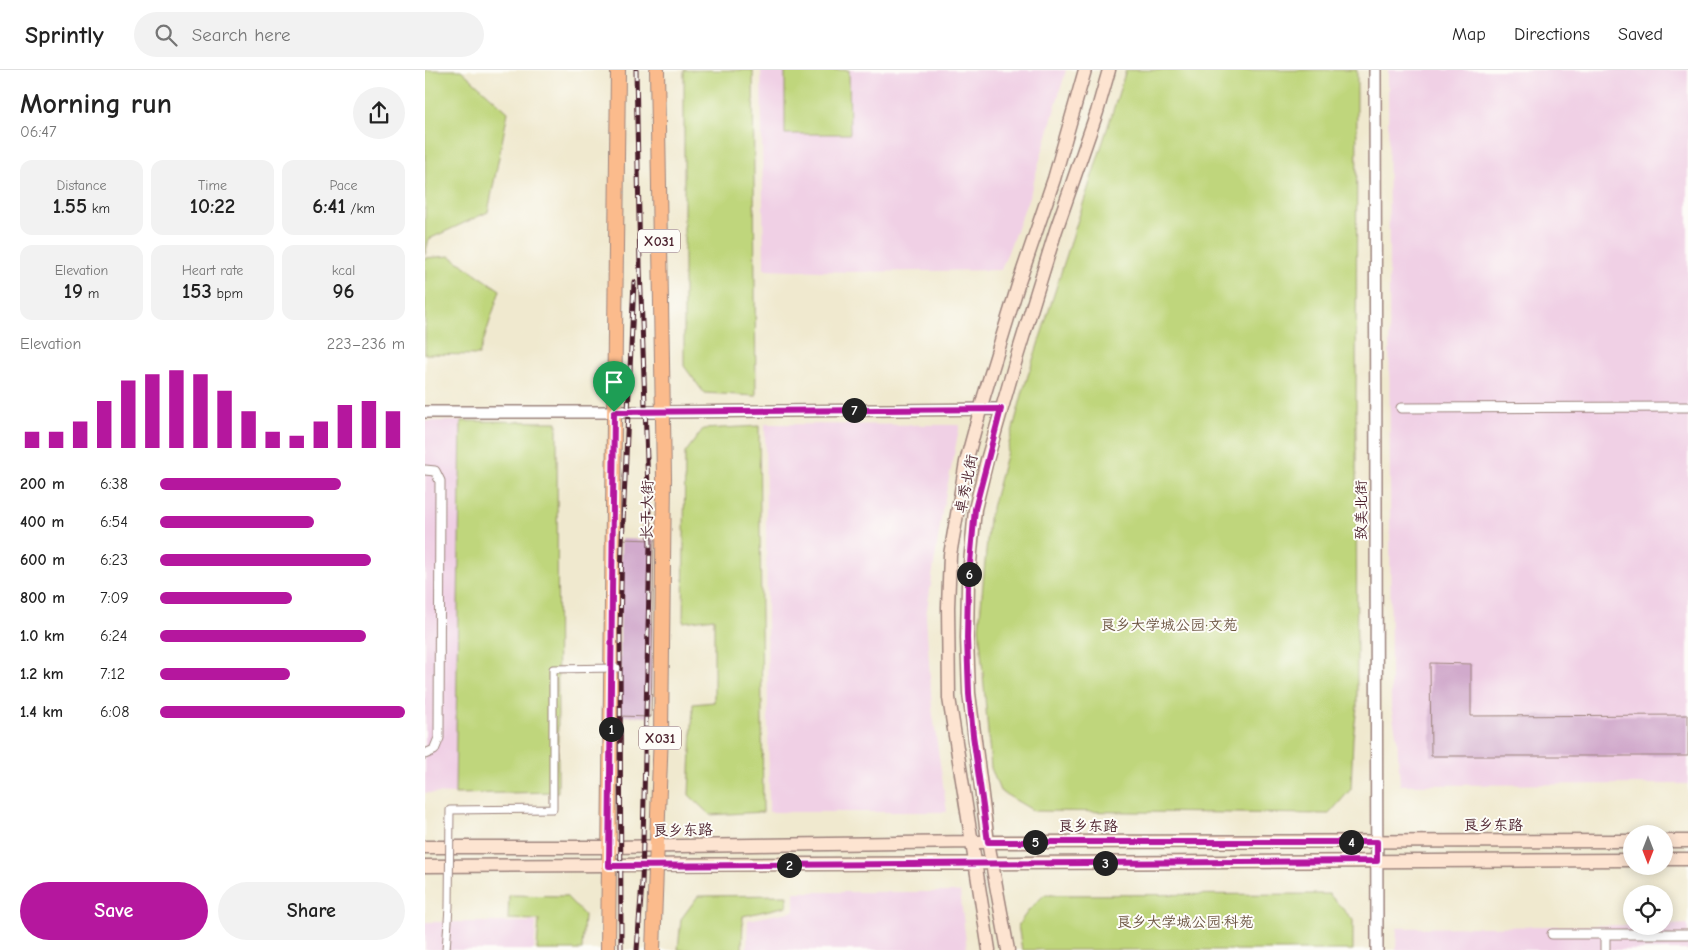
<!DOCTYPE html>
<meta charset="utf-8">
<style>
:root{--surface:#fff;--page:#f2f2f2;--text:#222;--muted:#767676;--line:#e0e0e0;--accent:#b5179e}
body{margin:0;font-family:"Comic Neue","LXGW WenKai TC",sans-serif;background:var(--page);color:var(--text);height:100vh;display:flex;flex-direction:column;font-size:19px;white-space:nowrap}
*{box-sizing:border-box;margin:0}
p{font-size:16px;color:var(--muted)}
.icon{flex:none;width:28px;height:28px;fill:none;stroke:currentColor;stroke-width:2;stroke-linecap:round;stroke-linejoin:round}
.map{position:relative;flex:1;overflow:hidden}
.details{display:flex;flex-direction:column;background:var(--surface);width:425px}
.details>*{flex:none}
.needle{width:32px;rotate:180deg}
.fabs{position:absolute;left:1198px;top:755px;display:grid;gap:10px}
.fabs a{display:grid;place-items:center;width:50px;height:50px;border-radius:50%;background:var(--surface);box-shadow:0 2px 12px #0003;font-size:25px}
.pin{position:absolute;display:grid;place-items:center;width:42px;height:42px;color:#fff;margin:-51px -21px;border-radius:50% 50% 50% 0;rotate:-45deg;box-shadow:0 0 5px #0007}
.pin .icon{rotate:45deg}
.km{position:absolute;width:25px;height:25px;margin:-12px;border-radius:50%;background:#222;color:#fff;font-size:14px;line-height:25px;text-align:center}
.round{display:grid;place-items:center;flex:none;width:52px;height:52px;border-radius:26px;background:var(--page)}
.head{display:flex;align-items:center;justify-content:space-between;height:85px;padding:0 20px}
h1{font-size:28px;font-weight:800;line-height:38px}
.stats{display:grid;grid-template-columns:repeat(3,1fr);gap:8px;height:85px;padding:5px 20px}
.stats div{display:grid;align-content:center;border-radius:12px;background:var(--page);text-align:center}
.stats b{font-size:21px;font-weight:800}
.stats small{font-size:14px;font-weight:400}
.stats p{font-size:14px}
.chart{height:140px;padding:10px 20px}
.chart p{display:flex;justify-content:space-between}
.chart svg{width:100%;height:90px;margin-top:5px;stroke:var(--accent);stroke-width:6}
.cta{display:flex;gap:10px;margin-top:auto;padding:10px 20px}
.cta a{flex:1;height:58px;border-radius:30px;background:var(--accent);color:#fff;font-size:20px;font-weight:800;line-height:58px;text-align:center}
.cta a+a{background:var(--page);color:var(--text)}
ul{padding:0 20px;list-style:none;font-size:16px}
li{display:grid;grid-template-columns:80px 60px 1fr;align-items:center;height:38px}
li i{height:12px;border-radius:6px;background:var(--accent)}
header{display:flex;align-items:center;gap:30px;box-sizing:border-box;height:70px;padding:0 25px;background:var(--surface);border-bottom:1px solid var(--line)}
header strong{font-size:24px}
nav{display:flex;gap:28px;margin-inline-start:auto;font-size:18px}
.search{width:350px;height:45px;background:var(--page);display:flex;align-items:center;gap:12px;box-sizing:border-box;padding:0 18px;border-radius:28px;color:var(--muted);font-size:19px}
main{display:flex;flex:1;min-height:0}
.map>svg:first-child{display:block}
</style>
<header>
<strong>Sprintly</strong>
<div class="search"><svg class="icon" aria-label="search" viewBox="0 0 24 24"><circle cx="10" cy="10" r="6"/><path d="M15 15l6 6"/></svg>Search here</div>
<nav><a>Map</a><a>Directions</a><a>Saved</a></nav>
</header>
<main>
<section class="details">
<div class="head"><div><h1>Morning run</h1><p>06:47</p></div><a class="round"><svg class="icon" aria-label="share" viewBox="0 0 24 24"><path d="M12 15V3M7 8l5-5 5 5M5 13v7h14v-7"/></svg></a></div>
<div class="stats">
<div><p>Distance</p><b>1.55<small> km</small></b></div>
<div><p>Time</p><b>10:22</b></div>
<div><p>Pace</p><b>6:41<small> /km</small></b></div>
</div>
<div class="stats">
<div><p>Elevation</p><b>19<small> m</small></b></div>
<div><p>Heart rate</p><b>153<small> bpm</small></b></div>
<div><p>kcal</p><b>96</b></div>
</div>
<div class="chart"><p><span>Elevation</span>223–236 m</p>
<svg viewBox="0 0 160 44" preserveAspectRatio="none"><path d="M5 44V36M15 44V36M25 44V31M35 44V21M45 44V11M55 44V8M65 44V6M75 44V8M85 44V16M95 44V26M105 44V36M115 44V38M125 44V31M135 44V23M145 44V21M155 44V26"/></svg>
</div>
<ul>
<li><b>200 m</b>6:38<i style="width:74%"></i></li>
<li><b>400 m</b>6:54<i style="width:63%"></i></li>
<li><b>600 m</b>6:23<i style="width:86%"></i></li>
<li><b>800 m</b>7:09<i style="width:54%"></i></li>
<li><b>1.0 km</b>6:24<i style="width:84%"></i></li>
<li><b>1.2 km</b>7:12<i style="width:53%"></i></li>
<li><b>1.4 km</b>6:08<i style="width:100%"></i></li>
</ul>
<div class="cta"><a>Save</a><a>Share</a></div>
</section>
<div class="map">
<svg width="1263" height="880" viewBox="0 0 1263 880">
<rect width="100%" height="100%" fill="#fdfcf7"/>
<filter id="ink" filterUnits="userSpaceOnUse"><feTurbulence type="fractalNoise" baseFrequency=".02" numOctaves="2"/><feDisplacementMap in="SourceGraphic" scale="10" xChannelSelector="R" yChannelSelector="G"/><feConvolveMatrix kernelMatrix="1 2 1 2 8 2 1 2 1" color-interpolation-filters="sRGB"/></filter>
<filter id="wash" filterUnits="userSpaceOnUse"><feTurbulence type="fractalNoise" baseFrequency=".0096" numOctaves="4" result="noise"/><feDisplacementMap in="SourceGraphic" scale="20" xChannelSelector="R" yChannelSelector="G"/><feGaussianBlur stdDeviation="1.12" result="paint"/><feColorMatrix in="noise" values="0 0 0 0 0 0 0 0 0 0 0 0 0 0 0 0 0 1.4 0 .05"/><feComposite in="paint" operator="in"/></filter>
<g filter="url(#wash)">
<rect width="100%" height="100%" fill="#f0e9cf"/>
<path fill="#f0d0e5" d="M336 0H641L605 124 576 200 427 202 339 199Z
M963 0H1263V714L975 715 972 669 966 636Z
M0 351H36L30 724 0 723Z
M340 354 535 355 517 443 501 546 507 638 522 742H344Z
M369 822H535L542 880H322L323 850 369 841Z
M0 852H111L109 880H0Z
M1263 854V880H971L972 858 1206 855 1239 856V855Z"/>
<path fill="#bfd67b" stroke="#847a53" d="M0 0H36L83 42 63 142 4 169 0 185Z
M259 0H328L331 326 279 323 259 296Z
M360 0H424L425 64H360Z
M701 0H932L931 358 932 637 928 668 926 719 904 744 609 741 575 721 566 698 554 557 564 449 598 321Z
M25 186 75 220 54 285 0 284V188Z
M36 351 132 352 133 722 30 724Z
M334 356 338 742 285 745 264 725 268 634 289 632V548L258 552 260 383 278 359Z
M904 824 928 850V880H597L593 855 603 841 619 825Z
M84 825 141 826 159 845 157 880H112L114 850 83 849Z
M363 825 362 836 318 846 317 880H253L256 849 273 826Z"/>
<g id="blocks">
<path fill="#d1aacc" d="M196 469 229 470 226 647 194 646 195 602 197 598 195 594Z
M1005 593 1046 594V646L1263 645V686H1006Z"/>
</g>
</g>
<g filter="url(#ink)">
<use href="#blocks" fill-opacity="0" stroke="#9d847d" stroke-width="1"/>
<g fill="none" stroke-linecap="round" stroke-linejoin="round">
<g stroke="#9d847d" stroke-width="11">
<path id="minor" d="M976 338 1263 337
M0 400 10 401 15 411 14 668 9 680 0 684
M1127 864H1263
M1180 880V864"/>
</g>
<g stroke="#9d847d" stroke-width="14">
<path id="tertiary" d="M950 0 952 880
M0 342H238L576 339"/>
</g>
<g stroke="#9d847d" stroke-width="15">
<path id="secondary" d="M1239 771H1263
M0 777H185L547 772 1206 771
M1239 789H1263
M0 796 1206 790
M564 880 524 628 523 537 525 485 541 392 559 326 594 212 629 109 660 0
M583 880 563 772 544 623 542 568 543 515 550 439 562 390 590 293 631 160 672 42 684 0"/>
</g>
<g stroke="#9d847d" stroke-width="16">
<path id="primary" d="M183 880 193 0
M228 880 236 663 239 408 232 0"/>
</g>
<use href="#minor" stroke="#fff" stroke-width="9"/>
<use href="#tertiary" stroke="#fff" stroke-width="11"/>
<use href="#secondary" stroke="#fde4d1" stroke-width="12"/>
<use href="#primary" stroke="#fbbb8c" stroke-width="14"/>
<g stroke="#4a1f2b" stroke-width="5">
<path id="rail" d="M211 0 215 196 225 474 217 813 212 880
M196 880 195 558 197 474 209 212"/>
</g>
<use href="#rail" stroke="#fdfcf7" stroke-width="3" stroke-dasharray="9" stroke-linecap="butt"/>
<g stroke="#9d847d" stroke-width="9" stroke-linecap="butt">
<path id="pedestrian-bridge" d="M21 880 24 837 25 740 128 739V599L192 598"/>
</g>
<use href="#pedestrian-bridge" stroke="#fff" stroke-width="7"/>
</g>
</g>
<g fill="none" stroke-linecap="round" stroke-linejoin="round" filter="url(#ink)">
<g stroke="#fff" stroke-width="10">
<path id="route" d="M576 339 550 439 543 515 542 568 544 624 548 665 563 772H952V791L184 796 189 342Z"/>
</g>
<use href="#route" stroke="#b5179e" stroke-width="6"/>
</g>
<g text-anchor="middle" stroke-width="4" stroke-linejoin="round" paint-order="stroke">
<g fill="#fdfcf7" stroke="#806168" stroke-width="1">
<rect x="213" y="159.5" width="42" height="23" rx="4"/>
<rect x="214" y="656.5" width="42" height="23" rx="4"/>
</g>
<g font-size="14" font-weight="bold" fill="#4a1f2b">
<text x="234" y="176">X031</text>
<text x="235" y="673">X031</text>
</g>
<g font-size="15" fill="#4a1f2b" stroke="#fdfcf7">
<text transform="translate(541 414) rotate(-78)" y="5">卓秀北街</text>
<text transform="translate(222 440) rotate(-89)" y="5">长于大街</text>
<text transform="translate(936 440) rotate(-90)" y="5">致美北街</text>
<text x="1068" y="760">良乡东路</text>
<text x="663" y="761">良乡东路</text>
<text transform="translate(258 760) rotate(-1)" y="5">良乡东路</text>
</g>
<g font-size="15" fill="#6d5643" stroke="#fdfcf7">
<text x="744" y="560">良乡大学城公园·文苑</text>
<text x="760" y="857">良乡大学城公园·科苑</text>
</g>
</g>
</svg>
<div class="fabs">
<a><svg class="needle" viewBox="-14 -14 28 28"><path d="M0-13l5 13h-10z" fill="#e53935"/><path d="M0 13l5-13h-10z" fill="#767676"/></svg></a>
<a><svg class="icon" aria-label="locate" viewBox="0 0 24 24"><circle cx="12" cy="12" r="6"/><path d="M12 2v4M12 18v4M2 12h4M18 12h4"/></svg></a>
</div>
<div class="pin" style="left:189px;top:342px;background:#1e9e55"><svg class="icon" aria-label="arrive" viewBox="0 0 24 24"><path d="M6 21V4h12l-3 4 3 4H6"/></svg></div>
<b class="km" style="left:186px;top:659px">1</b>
<b class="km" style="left:364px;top:795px">2</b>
<b class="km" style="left:680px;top:793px">3</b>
<b class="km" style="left:926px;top:772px">4</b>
<b class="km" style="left:610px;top:772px">5</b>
<b class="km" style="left:544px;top:504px">6</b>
<b class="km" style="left:429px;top:340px">7</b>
</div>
</main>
